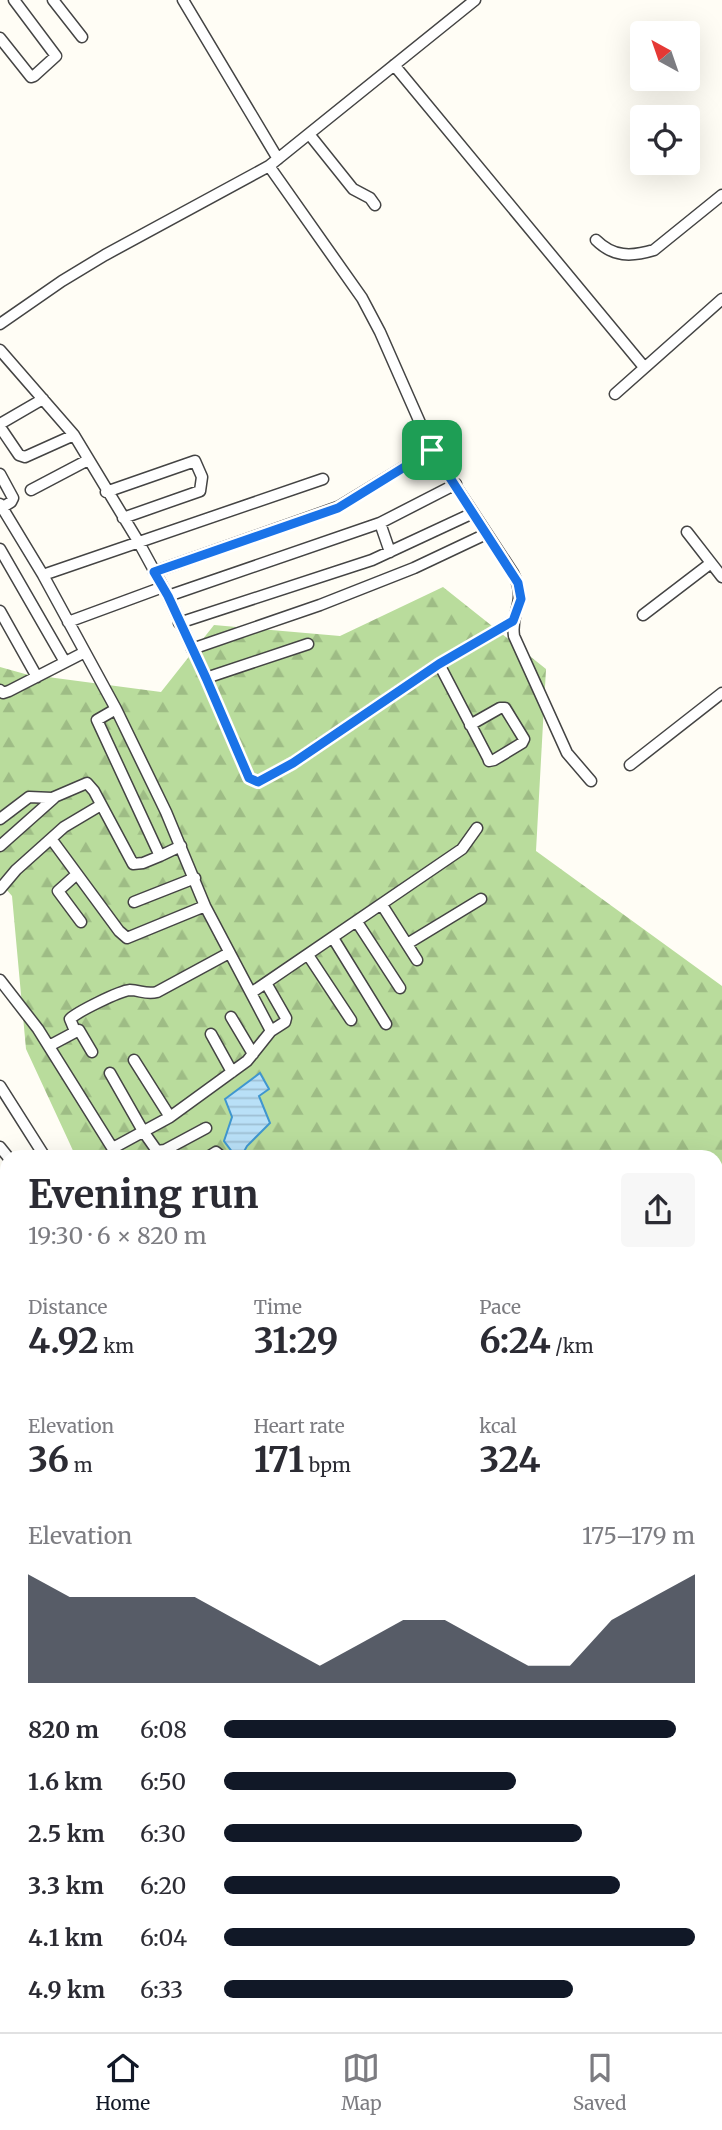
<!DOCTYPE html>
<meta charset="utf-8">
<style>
:root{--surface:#fff;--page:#f7f7f7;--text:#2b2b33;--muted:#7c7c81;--line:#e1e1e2;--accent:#111827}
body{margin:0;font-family:Merriweather,serif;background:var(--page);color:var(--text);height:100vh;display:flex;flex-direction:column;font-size:26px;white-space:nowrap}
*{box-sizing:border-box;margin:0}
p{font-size:23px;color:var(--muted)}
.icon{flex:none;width:38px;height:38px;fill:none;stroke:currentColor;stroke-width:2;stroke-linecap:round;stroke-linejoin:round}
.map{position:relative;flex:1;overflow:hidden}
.sheet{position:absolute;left:0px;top:1150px;width:723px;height:884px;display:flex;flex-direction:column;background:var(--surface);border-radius:21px 21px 0 0;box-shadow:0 7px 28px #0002}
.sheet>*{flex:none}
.needle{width:46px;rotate:320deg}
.controls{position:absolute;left:630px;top:21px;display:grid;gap:14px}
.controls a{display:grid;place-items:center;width:70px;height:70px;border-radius:7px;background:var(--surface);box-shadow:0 7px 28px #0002;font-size:35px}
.pin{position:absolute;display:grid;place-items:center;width:60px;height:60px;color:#fff;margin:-30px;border-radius:14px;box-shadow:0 4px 10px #0006}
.round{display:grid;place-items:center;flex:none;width:74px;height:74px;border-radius:7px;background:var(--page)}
.summary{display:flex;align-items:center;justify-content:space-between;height:119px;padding:0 28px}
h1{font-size:38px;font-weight:700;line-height:52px}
.metrics{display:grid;grid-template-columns:repeat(3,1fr);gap:10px;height:119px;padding:7px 28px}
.metrics div{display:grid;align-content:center}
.metrics b{font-size:35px;font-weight:700}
.metrics small{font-size:19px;font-weight:400}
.metrics p{font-size:19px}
.chart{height:196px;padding:14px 28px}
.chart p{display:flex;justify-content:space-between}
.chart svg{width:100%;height:126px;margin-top:7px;fill:var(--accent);opacity:.7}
ul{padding:0 28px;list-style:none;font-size:23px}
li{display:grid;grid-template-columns:112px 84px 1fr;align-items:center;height:52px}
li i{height:18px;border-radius:9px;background:var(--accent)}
.dock{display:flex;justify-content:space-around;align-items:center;height:98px;border-top:2px solid var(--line);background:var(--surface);font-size:19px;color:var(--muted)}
.dock a{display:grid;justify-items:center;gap:4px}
.dock .current{color:var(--accent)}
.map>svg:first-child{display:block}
</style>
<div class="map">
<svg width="722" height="2032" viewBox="0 0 722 2032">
<defs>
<pattern id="forest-firs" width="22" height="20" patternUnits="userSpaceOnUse" patternTransform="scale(1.75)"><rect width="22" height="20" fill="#b9dc9c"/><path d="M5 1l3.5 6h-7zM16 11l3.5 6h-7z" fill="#9ebc85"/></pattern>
<pattern id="water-rules" width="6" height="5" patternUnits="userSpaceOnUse" patternTransform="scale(1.75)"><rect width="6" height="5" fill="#b9e0f7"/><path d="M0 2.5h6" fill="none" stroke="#9ebfd3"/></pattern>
</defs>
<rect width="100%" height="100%" fill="#fffdf5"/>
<path fill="url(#forest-firs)" d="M443 587 546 669 536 851 722 986V2032H0V1425L7 1420V2026H716V1157H76L26 1049 12 896 0 882V667L25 674 161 692 214 625 340 636Z"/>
<path fill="url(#water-rules)" stroke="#3f96cf" stroke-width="2" d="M260 1073 269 1089 259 1096 270 1123 247 1146 241 1157H236L224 1141 232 1117 225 1099Z"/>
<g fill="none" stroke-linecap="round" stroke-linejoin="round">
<g stroke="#444" stroke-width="13">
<path id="minor" d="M53 0 82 37
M183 0 278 159
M0 38 31 77 34 76 56 56 14 0
M394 65 644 367
M309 134 353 189 370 198 375 205
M269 166 362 298 380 332 432 450 513 573C528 603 510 610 514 636L567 753 591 781
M596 240C613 257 631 257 654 250L722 195
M0 324 62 281 105 255 269 166 475 0
M0 350 74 435 138 541 168 596 206 678 249 778 258 782 293 763 439 664 513 621
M615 394 722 299
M0 424 43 399
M0 427 19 455 25 457 74 435
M0 474 13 498 11 502 0 509
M31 490 88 460
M106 492 195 461 202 477 200 491 123 518
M0 504 43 575 116 709 166 812 205 906 127 938 119 931 52 840
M380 523 390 552
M687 532 722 577
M0 549 65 662
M154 572 338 507 432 450
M43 575 323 479
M168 596 380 523 456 484
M0 611 37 677
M643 615 711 563
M68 622 163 587
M179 623 372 560 473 513
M192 649 320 605 414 568 486 534
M439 664 488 758 489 761 494 760 522 743 524 739 505 708H500L470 725
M206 678 308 644
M0 690 3 693 9 691 85 652
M116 709 97 720 160 856 181 846
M630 765 722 693
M0 819 29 797 52 798 87 783 94 791 133 864 143 863 160 856
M0 846 54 798
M77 874 58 891 81 922
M0 889 16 870 64 827 101 805
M134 902 195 878
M382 905 417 960
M357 922 400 988
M333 938 386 1024
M407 944 481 899
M308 955 351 1020
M0 980 38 1029 118 1157
M266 983 286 1018 285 1022 271 1031
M251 993 462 849 477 828
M231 1017 253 1054
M75 1031 70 1019C77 1012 119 991 130 990 140 990 146 995 157 992L229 953
M211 1034 232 1072
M49 1046 79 1030 92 1052
M134 1060 170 1117
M110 1073 143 1131 157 1151 165 1150 206 1128
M0 1086 45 1157
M0 1147 8 1157
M113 1148 170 1117 247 1061 271 1031 205 906
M208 1157 216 1152 222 1157
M0 1204 7 1214
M0 1228 7 1224
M0 1269 7 1279
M0 1328 7 1338
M0 1420 7 1416
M0 1441 7 1453
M0 1501 7 1513
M0 1544 7 1554
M0 1591 7 1600
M0 1644 7 1639"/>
</g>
<use href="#minor" stroke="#fff" stroke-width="10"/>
</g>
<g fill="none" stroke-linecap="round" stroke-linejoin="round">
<g stroke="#fff" stroke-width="14">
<path id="route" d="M432 450 518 583 521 599 513 621 439 664 293 763 258 782 249 778 206 678 168 596 154 572 338 508Z"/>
</g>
<use href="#route" stroke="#1a73e8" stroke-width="9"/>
</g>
</svg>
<div class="controls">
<a><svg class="needle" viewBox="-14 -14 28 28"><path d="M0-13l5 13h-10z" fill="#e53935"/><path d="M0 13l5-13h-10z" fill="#7c7c81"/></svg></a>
<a><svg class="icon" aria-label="locate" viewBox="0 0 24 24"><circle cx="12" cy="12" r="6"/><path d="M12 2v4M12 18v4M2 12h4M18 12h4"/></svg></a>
</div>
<div class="pin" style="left:432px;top:450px;background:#1e9e55"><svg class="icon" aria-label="arrive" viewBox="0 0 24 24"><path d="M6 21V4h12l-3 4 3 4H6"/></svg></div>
<section class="sheet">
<div class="summary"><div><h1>Evening run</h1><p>19:30 · 6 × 820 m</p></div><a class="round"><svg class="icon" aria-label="share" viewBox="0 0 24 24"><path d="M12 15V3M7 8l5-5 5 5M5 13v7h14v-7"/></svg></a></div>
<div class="metrics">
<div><p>Distance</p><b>4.92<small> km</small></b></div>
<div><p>Time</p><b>31:29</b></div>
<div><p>Pace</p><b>6:24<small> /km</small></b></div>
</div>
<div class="metrics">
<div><p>Elevation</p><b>36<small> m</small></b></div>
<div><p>Heart rate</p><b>171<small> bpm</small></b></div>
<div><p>kcal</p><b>324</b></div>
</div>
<div class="chart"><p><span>Elevation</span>175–179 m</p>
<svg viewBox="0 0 160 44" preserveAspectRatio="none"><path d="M0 44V6L10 14L20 14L30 14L40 14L50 22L60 30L70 38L80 30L90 22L100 22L110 30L120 38L130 38L140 22L150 14L160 6V44z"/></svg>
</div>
<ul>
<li><b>820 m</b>6:08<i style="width:96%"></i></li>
<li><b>1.6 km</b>6:50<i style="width:62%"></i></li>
<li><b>2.5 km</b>6:30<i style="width:76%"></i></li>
<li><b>3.3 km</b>6:20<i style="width:84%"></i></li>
<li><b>4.1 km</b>6:04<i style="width:100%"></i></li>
<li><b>4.9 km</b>6:33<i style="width:74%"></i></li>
</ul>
</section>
</div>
<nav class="dock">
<a class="current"><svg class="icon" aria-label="home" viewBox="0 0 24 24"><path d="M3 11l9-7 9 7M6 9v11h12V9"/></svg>Home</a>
<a><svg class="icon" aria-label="map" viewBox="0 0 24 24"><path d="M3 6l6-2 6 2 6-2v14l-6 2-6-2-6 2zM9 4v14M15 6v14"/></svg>Map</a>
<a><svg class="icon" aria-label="saved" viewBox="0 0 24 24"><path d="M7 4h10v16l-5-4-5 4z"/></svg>Saved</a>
</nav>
